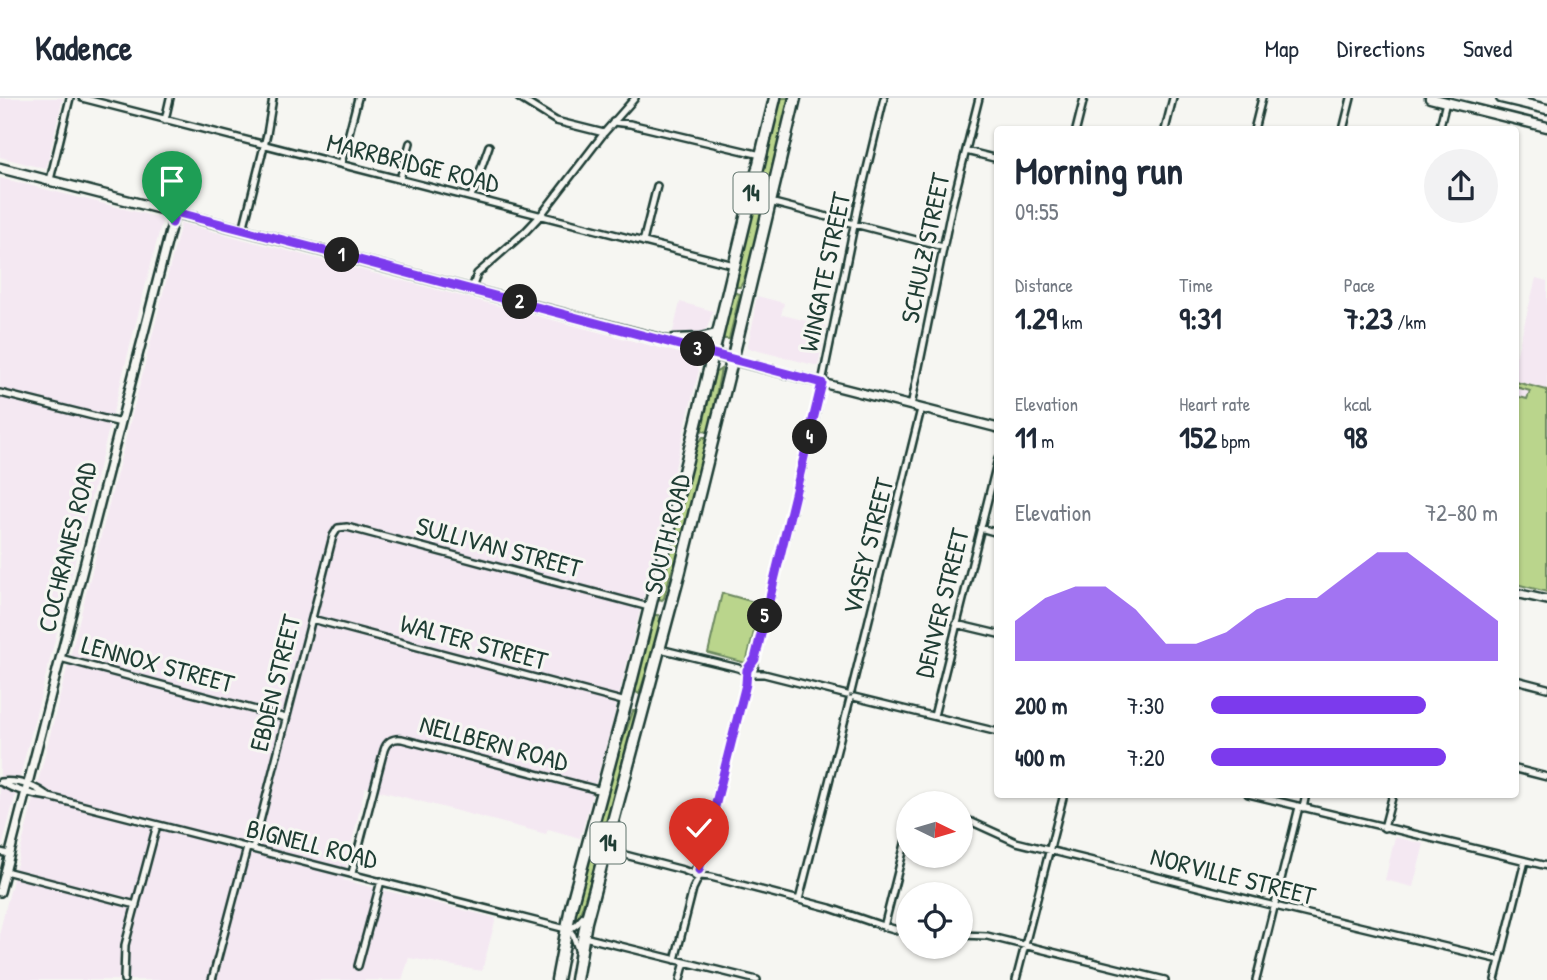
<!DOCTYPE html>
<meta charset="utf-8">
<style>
:root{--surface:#fff;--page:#f2f2f3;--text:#1f2937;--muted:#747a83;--line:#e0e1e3;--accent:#7c3aed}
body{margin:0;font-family:"Patrick Hand",sans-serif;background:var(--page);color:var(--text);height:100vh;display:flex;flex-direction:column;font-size:26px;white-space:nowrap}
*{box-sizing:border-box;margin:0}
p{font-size:23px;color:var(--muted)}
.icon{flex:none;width:38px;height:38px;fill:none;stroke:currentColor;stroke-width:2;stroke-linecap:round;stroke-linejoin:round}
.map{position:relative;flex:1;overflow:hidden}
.panel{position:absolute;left:994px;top:28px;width:525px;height:672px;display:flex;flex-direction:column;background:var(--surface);border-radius:7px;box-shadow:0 2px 5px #0004}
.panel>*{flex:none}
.needle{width:46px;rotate:95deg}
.controls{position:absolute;left:896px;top:693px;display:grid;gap:14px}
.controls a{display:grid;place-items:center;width:77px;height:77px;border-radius:50%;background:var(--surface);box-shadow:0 2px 5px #0004;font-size:35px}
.pin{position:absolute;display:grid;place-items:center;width:60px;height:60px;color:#fff;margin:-72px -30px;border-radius:50% 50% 50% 0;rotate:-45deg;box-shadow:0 0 7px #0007}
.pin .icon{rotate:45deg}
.km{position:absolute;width:35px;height:35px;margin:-18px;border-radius:50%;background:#222;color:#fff;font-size:19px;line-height:35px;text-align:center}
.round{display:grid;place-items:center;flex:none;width:74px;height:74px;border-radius:37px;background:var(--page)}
.summary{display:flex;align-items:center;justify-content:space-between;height:119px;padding:0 21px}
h1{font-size:38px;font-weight:800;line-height:52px}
.stats{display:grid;grid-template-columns:repeat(3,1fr);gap:10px;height:119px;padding:7px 21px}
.stats div{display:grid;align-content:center}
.stats b{font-size:30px;font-weight:800}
.stats small{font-size:19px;font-weight:400}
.stats p{font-size:19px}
.chart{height:196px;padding:14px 21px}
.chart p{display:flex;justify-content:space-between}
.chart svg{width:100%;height:126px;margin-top:7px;fill:var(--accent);opacity:.7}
ul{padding:0 21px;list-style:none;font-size:23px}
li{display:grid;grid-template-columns:112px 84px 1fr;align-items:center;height:52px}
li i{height:18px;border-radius:9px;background:var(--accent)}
header{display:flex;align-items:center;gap:42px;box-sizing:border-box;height:98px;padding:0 35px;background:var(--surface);border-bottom:2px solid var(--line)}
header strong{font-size:33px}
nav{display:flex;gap:38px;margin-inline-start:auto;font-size:24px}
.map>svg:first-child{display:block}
</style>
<header>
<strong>Kadence</strong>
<nav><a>Map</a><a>Directions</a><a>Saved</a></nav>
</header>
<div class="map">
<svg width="1547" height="882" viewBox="0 0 1547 882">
<rect width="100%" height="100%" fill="#f6f6f2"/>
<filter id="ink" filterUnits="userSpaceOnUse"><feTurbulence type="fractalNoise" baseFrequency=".0143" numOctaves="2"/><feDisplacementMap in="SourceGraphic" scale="14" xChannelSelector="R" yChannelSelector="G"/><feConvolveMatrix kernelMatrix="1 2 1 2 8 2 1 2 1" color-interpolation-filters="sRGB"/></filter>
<g filter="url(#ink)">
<path fill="#f4e8f2" d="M0 0H63L46 71 0 59Z
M0 80 161 120 162 123 0 757Z
M181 125 690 258 699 272 610 634 580 740 548 731 546 736 365 689 343 782 496 820 482 873 409 860 402 882H0V832Z
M1536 180 1547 183V494L1516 486V259Z
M757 198 784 205 781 218 783 217 826 228 818 268 747 250 755 216 754 212Z
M680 204 713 213 707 230 698 236 673 234Z
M1395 739 1424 746 1413 789 1385 782Z"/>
<path fill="#bad58c" stroke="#6c8960" stroke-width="2" d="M780 0H790L756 144 743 184 740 189H737L736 180Z
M732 194 740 196 729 241H723Z
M721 271 709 334 703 333 702 331 715 275Z
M1516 284 1547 292V494L1516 486V298L1527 301 1530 293 1516 289Z
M703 339H705L706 349 683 443 670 478 664 500 662 502 659 501 658 494 686 382 699 344Z
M722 495 761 506 746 565 708 555Z
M655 517H658L660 525 657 542 639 596 636 594V582L651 521Z
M633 613H637V619L609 725 579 819 577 823 571 826 616 663Z"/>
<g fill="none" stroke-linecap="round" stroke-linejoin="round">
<g stroke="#1f3d34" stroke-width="10">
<path id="minor" d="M82 0 734 167
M519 0 556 23 604 35
M165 22 170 0
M613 24 630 26 761 57
M1076 32 1084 0
M1165 32 1173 0
M1254 32 1262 0
M1343 32 1351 0
M1439 32 1446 4
M966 53 998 61
M341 66 358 0
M400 81 410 45
M50 82 70 0
M471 99 489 48
M770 104 943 149
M243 132 267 36 273 0
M643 144 657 88
M472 191 477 176 524 135 541 117 604 35 635 0
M0 295 121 325
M911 308 951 112 979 0
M980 430 998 435
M312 521 626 604
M956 526 998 536
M660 551 738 570 747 574
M60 560 286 620
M754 572 755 561 816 314 858 108 884 0
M753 576H764L847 597
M1516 582 1547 590
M851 594 921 311
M854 599 998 634
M934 618 998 361
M1516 671 1547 679
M0 684C15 692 32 697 49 699L566 831
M0 684C18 682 35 688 49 699
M1248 696 1547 768
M1303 710 1306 696
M961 719 1016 744 1279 809 1500 862
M1384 730 1393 696
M253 751 333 438 338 430 347 429 649 509
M606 752 683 772 693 776
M0 754 10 756
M693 775a4 4 0 1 1 8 0a4 4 0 1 1-8 0Z
M696 772 701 760 746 586 747 574
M5 773 136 807
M352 775 384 652C387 643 392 640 402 641L602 693
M700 778 711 779 830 810 880 827 908 835
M799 802 850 601
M884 829 908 734
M961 837 987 838 1165 882
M584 839 757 882
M578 851 573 837 569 832 577 826 586 816
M675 862 693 791 699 779
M358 868 381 783
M124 882 125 847 157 727
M212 882 247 750
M680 882 685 864
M1016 882 1064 696
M1256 882 1299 709
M1495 882 1525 763"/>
</g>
<g stroke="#1f3d34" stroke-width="12">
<path id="tertiary" d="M732 262 998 330
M1516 495 1547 502
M0 794 175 114"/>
</g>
<g stroke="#1f3d34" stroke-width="13">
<path id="secondary" d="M1430 0 1547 29
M1501 0 1547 11
M0 70 243 132 698 251 732 262
M674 241 700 240 717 236"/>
</g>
<g stroke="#1f3d34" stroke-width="15">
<path id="trunk" d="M557 882 571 809 626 604 694 334 775 0
M576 882 586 824 679 477 730 271 795 0"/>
</g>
<use href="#minor" stroke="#f6f6f2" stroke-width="5"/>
<use href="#tertiary" stroke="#f6f6f2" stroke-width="7"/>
<use href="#secondary" stroke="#f6f6f2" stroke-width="8"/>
<use href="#trunk" stroke="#f6f6f2" stroke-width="10"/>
</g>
</g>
<g fill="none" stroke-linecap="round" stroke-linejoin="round" filter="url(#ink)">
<g stroke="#fff" stroke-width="14">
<path id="route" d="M172 125 175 114C391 170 607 227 822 285L755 561 747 572 746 586 699 772"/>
</g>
<use href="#route" stroke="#7c3aed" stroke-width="9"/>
</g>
<g text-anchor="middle" stroke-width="6" stroke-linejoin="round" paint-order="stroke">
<g fill="#f6f6f2" stroke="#60746d" stroke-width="2">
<rect x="733.5" y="74.5" width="35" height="41" rx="5"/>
<rect x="590.5" y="724.5" width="35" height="41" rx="5"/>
</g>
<g font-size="24" font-weight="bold" fill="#1f3d34">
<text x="751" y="103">14</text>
<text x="608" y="753">14</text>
</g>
<g font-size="26" fill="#1f3d34" stroke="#f6f6f2">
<text transform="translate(413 65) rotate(14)" y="9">MARRBRIDGE ROAD</text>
<text transform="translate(925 150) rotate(-78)" y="9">SCHULZ STREET</text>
<text transform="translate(825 174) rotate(-78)" y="9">WINGATE STREET</text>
<text transform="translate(667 436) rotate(-76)" y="9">SOUTH ROAD</text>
<text transform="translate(868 448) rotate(-76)" y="9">VASEY STREET</text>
<text transform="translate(67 449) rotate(-76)" y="9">COCHRANES ROAD</text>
<text transform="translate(499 449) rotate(15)" y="9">SULLIVAN STREET</text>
<text transform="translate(942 505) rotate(-76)" y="9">DENVER STREET</text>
<text transform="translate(474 544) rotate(15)" y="9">WALTER STREET</text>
<text transform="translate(158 566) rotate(15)" y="9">LENNOX STREET</text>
<text transform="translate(275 585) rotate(-76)" y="9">EBDEN STREET</text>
<text transform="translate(494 645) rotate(15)" y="9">NELLBERN ROAD</text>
<text transform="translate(312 746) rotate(14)" y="9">BIGNELL ROAD</text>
<text transform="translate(1233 778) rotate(14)" y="9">NORVILLE STREET</text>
</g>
</g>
</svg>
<div class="controls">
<a><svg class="needle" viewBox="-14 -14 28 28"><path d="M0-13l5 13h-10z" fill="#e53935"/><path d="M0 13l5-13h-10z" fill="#747a83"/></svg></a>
<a><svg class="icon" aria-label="locate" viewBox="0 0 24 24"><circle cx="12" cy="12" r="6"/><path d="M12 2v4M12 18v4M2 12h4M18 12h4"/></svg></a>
</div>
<div class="pin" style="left:172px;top:125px;background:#1e9e55"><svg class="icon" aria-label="arrive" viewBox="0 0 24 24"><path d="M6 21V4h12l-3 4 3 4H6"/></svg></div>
<div class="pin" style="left:699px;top:772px;background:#d93025"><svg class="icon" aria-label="check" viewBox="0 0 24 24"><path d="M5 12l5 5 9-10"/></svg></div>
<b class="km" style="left:342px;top:157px">1</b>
<b class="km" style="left:520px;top:204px">2</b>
<b class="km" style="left:698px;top:251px">3</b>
<b class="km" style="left:810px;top:339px">4</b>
<b class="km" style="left:765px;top:518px">5</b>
<section class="panel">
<div class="summary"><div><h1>Morning run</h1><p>09:55</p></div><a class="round"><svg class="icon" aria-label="share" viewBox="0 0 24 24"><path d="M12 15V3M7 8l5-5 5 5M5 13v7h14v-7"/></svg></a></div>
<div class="stats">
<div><p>Distance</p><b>1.29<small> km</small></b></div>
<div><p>Time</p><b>9:31</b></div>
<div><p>Pace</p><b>7:23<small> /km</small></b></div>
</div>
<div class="stats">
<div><p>Elevation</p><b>11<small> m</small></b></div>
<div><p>Heart rate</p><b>152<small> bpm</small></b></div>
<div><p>kcal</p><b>98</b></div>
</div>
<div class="chart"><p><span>Elevation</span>72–80 m</p>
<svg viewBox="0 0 160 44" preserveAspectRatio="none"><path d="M0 44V30L10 22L20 18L30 18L40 26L50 38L60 38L70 34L80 26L90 22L100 22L110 14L120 6L130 6L140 14L150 22L160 30V44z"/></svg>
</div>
<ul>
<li><b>200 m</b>7:30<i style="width:75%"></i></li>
<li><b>400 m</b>7:20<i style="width:82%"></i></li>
</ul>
</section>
</div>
